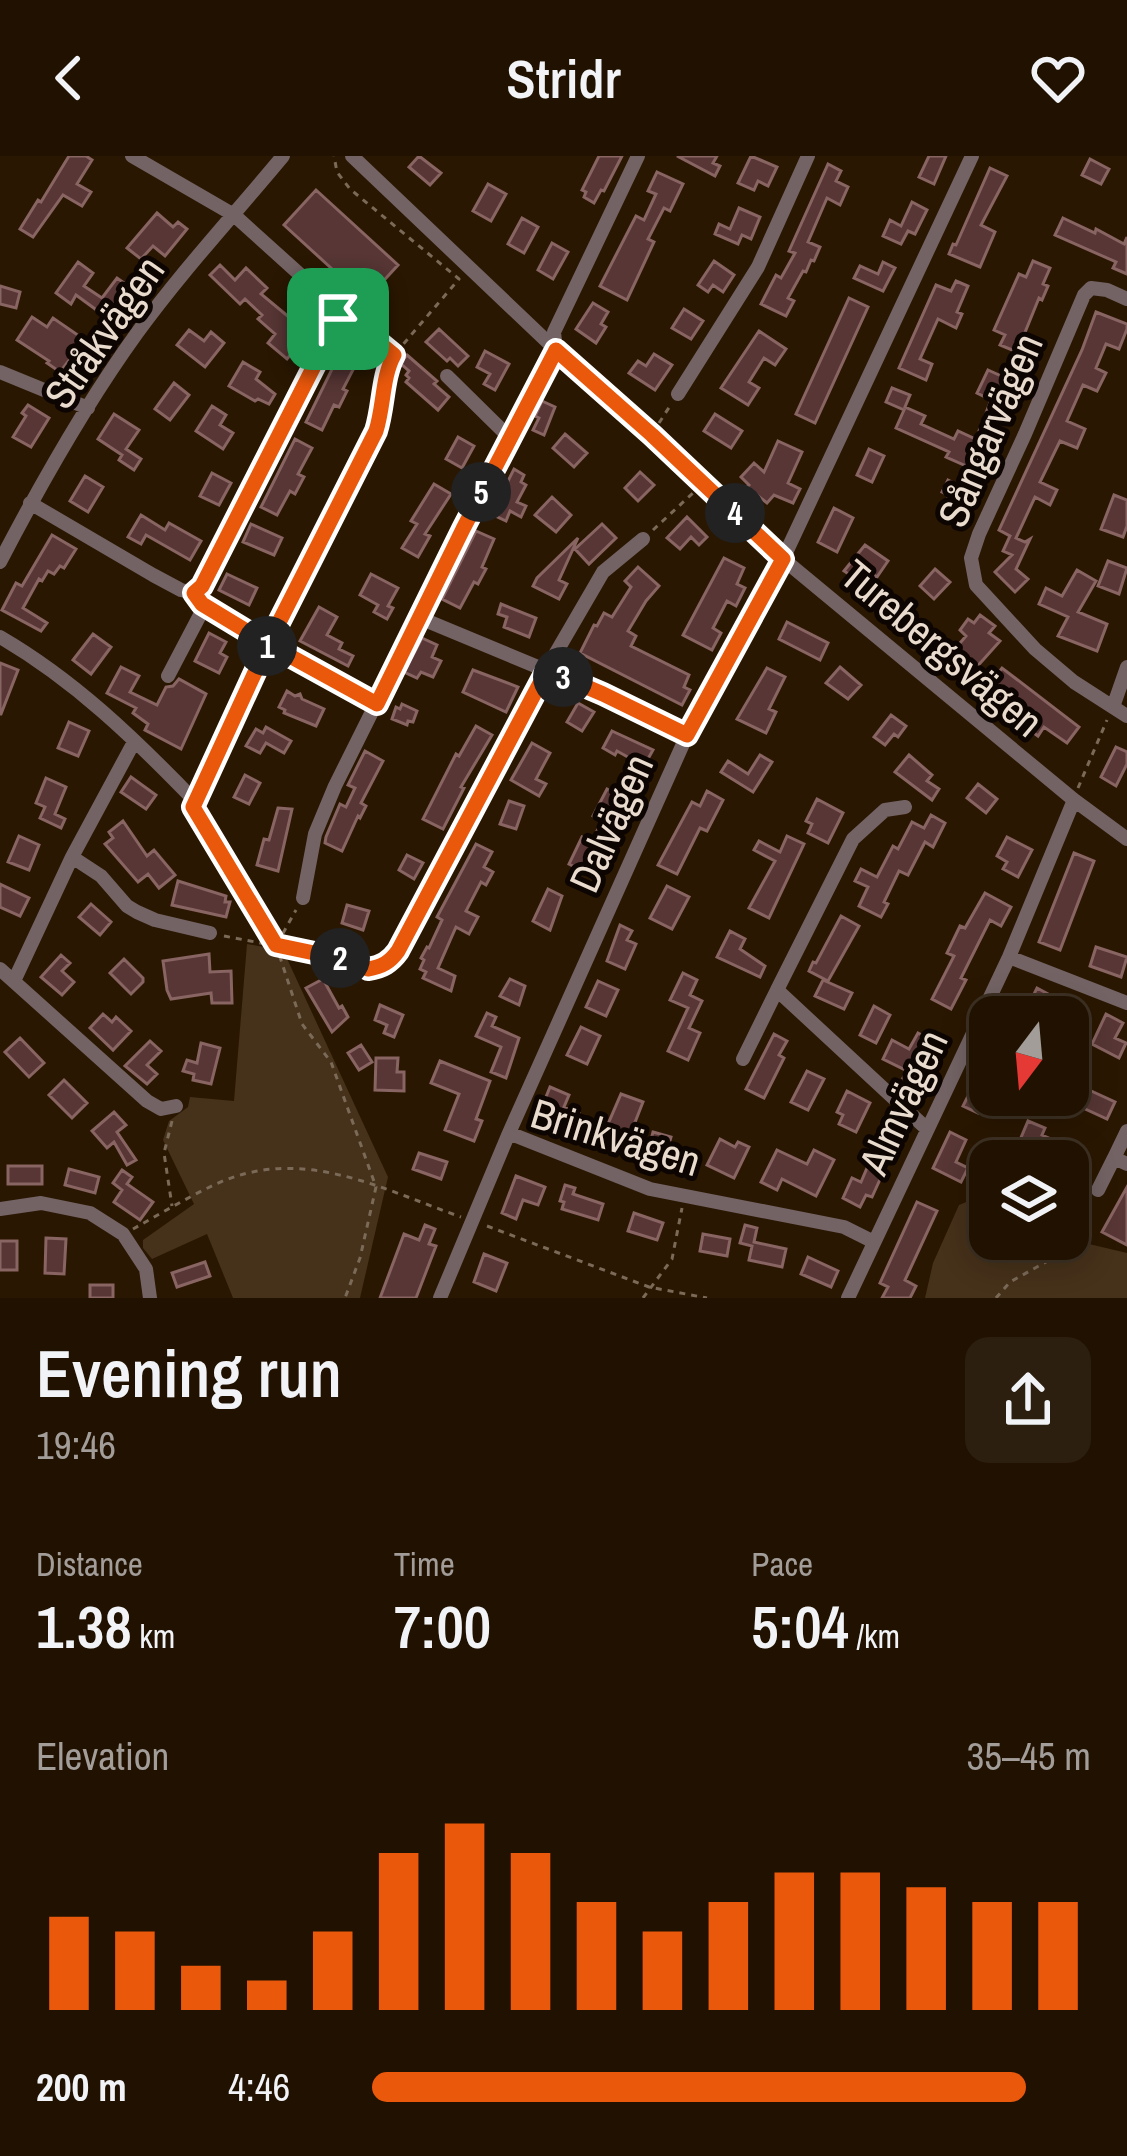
<!DOCTYPE html>
<meta charset="utf-8">
<style>
:root{--surface:#201101;--page:#2d1f10;--text:#f1f3f6;--muted:#a29d99;--line:#3d3123;--accent:#ea580c}
body{margin:0;font-family:"Archivo Narrow",sans-serif;background:var(--page);color:var(--text);height:100vh;display:flex;flex-direction:column;font-size:45px;white-space:nowrap}
*{box-sizing:border-box;margin:0}
p{font-size:39px;color:var(--muted)}
.icon{flex:none;width:66px;height:66px;fill:none;stroke:currentColor;stroke-width:2;stroke-linecap:round;stroke-linejoin:round}
.map{position:relative;height:1142px;overflow:hidden}
.side{display:flex;flex-direction:column;background:var(--surface);flex:1}
.side>*{flex:none}
.needle{width:78px;rotate:196deg}
.buttons{position:absolute;left:969px;top:840px;display:grid;gap:24px}
.buttons a{display:grid;place-items:center;width:120px;height:120px;border-radius:24px;background:var(--surface);box-shadow:0 6px 30px #0003,0 0 0 3px var(--line);font-size:60px}
.pin{position:absolute;display:grid;place-items:center;width:102px;height:102px;color:#fff;margin:-51px;border-radius:24px;box-shadow:0 6px 18px #0006}
.km{position:absolute;width:60px;height:60px;margin:-30px;border-radius:50%;background:#222;color:#fff;font-size:33px;line-height:60px;text-align:center}
.round{display:grid;place-items:center;flex:none;width:126px;height:126px;border-radius:24px;background:var(--page)}
.headline{display:flex;align-items:center;justify-content:space-between;height:204px;padding:0 36px}
h1{font-size:66px;font-weight:600;line-height:90px}
.figures{display:grid;grid-template-columns:repeat(3,1fr);gap:18px;height:204px;padding:12px 36px}
.figures div{display:grid;align-content:center}
.figures b{font-size:60px;font-weight:600}
.figures small{font-size:33px;font-weight:400}
.figures p{font-size:33px}
.chart{height:336px;padding:24px 36px}
.chart p{display:flex;justify-content:space-between}
.chart svg{width:100%;height:216px;margin-top:12px;stroke:var(--accent);stroke-width:6}
ul{padding:0 36px;list-style:none;font-size:39px}
li{display:grid;grid-template-columns:192px 144px 1fr;align-items:center;height:90px}
li i{height:30px;border-radius:15px;background:var(--accent)}
header{display:flex;justify-content:space-between;align-items:center;height:156px;padding:0 36px;background:var(--surface);font-size:54px;font-weight:600}
.map>svg:first-child{display:block}
</style>
<header><svg class="icon" aria-label="back" viewBox="0 0 24 24"><path d="M15 5l-7 7 7 7"/></svg>Stridr<svg class="icon" aria-label="heart" viewBox="0 0 24 24"><path d="M12 20l-8-8c-3-5 5-10 8-4 3-6 11-1 8 4z"/></svg></header>
<div class="map">
<svg width="1127" height="1142" viewBox="0 0 1127 1142">
<rect width="100%" height="100%" fill="#2a1701"/>
<path fill="#46311a" d="M247 788 283 794 388 1021 360 1142H233L207 1078 152 1103 143 1092V1084L194 1048 163 984 169 965 188 951 190 941 234 945Z
M990 1024V1083H1068L1127 1097V1142H925L933 1107 959 1049 983 1039Z"/>
<path fill="#573635" stroke="#886462" stroke-width="3" d="M69 0H86L92 4 77 28 91 36 82 50 63 39 33 81 20 73 38 44 41 46Z
M419 0 441 17 430 29 409 11Z
M599 0H622L604 35 601 34 594 47 584 41 586 36 582 34Z
M677 0H717L713 7 720 10 715 20Z
M751 0 777 11 768 30 758 25 754 34 738 27Z
M929 0H946L934 28 919 21Z
M1090 3 1109 13 1101 28 1082 19Z
M828 8 841 15 836 25 848 31 840 49 827 42 808 86 820 91 814 105 811 104 806 116 803 115 788 142 794 145 786 160 761 148 776 119 781 122 795 97 789 95Z
M990 12 1007 20 981 69 995 76 980 111 949 98 953 88 956 89Z
M657 16 683 28 670 55 664 52 648 83 654 86 627 144 600 130 636 60 644 64 656 38 648 35Z
M488 28 506 38 491 65 473 55Z
M316 34 398 109 366 144 284 69Z
M912 46 927 54 915 78 908 75 901 88 883 80 890 64 901 70Z
M739 52 760 61 751 83 742 79 738 88 715 78 719 68 730 73Z
M157 57 173 71 178 66 187 73 165 100 153 90 141 103 127 92Z
M522 62 538 71 524 97 508 88Z
M1063 62 1095 77 1096 73 1124 88 1127 81V118L1113 112 1116 106 1055 79Z
M552 87 568 96 553 123 538 114Z
M714 105 734 119 723 136 713 129 708 136 698 129Z
M1033 105 1050 112 1043 128 1048 130 1042 144 1039 142 1017 196 1000 189 1005 179 994 174 1019 118 1026 121Z
M78 106 93 117 84 130 102 142 117 122 133 133 116 156 107 150 102 158 76 139 71 148 56 137Z
M883 106 895 112 883 135 854 122 860 110 878 118Z
M220 109 235 124 246 112 267 132 261 138 290 162 289 164 293 167 289 172 303 184 287 203 268 187 275 178 258 163 262 159 245 143 240 148 210 119Z
M956 125 968 130 957 156 962 158 956 172 938 163 920 203 932 208 926 224 899 212 936 129 951 135Z
M0 130 20 136 16 152 0 148Z
M849 142 868 151 815 267 796 258Z
M593 147 608 156 601 168 606 171 596 187 576 173Z
M684 153 703 165 691 183 672 172Z
M1096 156 1127 168V173L1119 193 1106 188 1096 212 1106 217 1097 235 1083 229 1067 265 1085 273 1077 292 1060 285 1040 326 1057 334 1050 349 1035 341 1016 382 1025 386 1030 383 1016 413 1028 423 1015 436 995 416 1012 399 1003 395 1010 380 999 374 1082 194Z
M32 161 47 171 53 162 85 184 60 216 47 207 49 205 17 184Z
M439 173 468 200 458 210 450 202 447 205 426 186Z
M189 174 204 185 211 176 224 187 205 211 177 189Z
M759 175 786 193 775 209 764 202 749 226 759 232 748 249 721 232Z
M485 195 509 208 495 234 484 228 490 218 477 211Z
M654 198 672 209 655 234 629 217 638 205 646 210Z
M407 199 437 225 434 228 449 241 438 254 406 226 409 222 406 219 409 215 400 207Z
M338 201 355 210 343 233 347 235 339 251 334 249 322 274 306 266Z
M243 206 260 216 256 223 275 238 269 248 258 243 255 245 229 230Z
M988 214 1019 228 1003 263 998 260 987 285 977 280 991 244 977 237Z
M174 227 189 239 170 264 155 253Z
M892 232 910 239 905 251 925 260 921 268 954 283 958 275 984 287 973 313 946 301 949 296 896 272 904 254 886 246Z
M542 245 555 251 544 279 533 274 539 262 535 260Z
M28 249 49 262 31 291 13 281 26 260 22 257Z
M212 250 226 259 220 269 233 277 223 293 196 275Z
M114 258 139 274 126 293 141 303 134 314 119 304 122 299 98 283Z
M715 258 742 275 731 292 704 275Z
M565 278 587 297 574 311 553 292Z
M458 281 474 290 462 312 446 303Z
M295 283 312 292 298 318 304 321 295 338 290 335 277 359 261 351Z
M778 285 802 296 788 327 800 333 793 347 774 339 767 347 747 331 749 329 741 321 754 307 764 316Z
M869 293 884 300 872 326 857 319Z
M514 313 524 319 521 326 526 329 517 346 526 350 521 361 510 355 506 365 485 355 491 344 497 347Z
M640 316 654 329 638 345 625 332Z
M212 317 231 327 219 349 200 340Z
M85 320 103 331 88 356 70 345Z
M948 324 968 334 964 344 968 346 957 369 939 360 949 339 942 336Z
M434 328 451 338 425 378 430 380 418 401 402 392 417 368 411 365Z
M1114 339 1127 344V370L1123 381 1101 373Z
M552 341 571 359 556 376 535 359Z
M834 352 853 362 837 396 818 386Z
M141 359 165 374 169 367 201 385 190 404 146 379 141 388 128 381Z
M687 361 707 381 699 389 691 381 680 393 667 382Z
M251 368 282 382 274 399 243 386Z
M602 368 616 382 589 408 575 393Z
M476 375 494 383 482 411 486 413 478 428 474 426 460 452 442 443Z
M52 379 76 393 64 412 60 410 54 418 48 415 42 425 39 423 23 452 47 467 41 475 2 454 16 427 22 430Z
M578 382 559 424 567 428 559 443 533 430 537 422Z
M865 389 888 405 877 421 863 412 856 423 844 415Z
M724 402 744 412 737 428 745 432 736 450 727 445 713 472 721 477 712 494 683 479Z
M1108 405 1127 412 1119 438 1098 430Z
M638 411 659 430 646 445 628 475 636 480 631 490 689 519 684 531 690 534 682 549 580 497 594 469 597 470 604 457 612 461 631 431 625 425Z
M935 413 950 426 934 443 920 430Z
M1077 414 1096 425 1078 456 1107 468 1097 495 1058 480 1068 461 1039 448 1046 432 1062 440Z
M227 418 257 432 249 449 219 434Z
M371 418 398 432 388 450 393 452 387 463 374 456 378 449 360 439Z
M501 448 536 462 529 481 504 471 507 461 498 458Z
M902 448 920 465 909 477 891 460Z
M319 451 337 461 327 479 342 487 339 493 353 500 348 510 300 485Z
M980 459 995 470 989 477 1000 485 974 514 991 527 1002 512 1079 571 1067 587 1044 571 1038 580 951 516 952 515 943 507 966 480 960 474 968 463 974 467Z
M787 466 828 487 820 504 779 483Z
M209 477 226 486 220 497 227 501 219 517 195 505Z
M93 478 111 491 91 518 73 504Z
M422 482 437 489 432 501 441 505 433 521 421 516 417 522 404 516Z
M0 507 18 514 1 558H0Z
M121 511 139 520 130 536 157 549 166 531 173 530 179 523 206 538 181 593 145 574 148 568 133 557 136 552 107 537Z
M840 511 861 529 848 543 826 527Z
M767 512 785 521 769 553 776 556 766 577 737 563Z
M473 514 518 531 506 556 463 536Z
M287 535 295 540 300 538 302 543 324 553 316 570 284 557 285 554 279 551Z
M578 547 594 556 582 575 567 566Z
M402 548 417 555 413 566 408 565 407 569 392 563 396 551 400 553Z
M891 559 906 570 898 581 894 578 885 589 874 581Z
M69 566 89 575 78 600 58 592Z
M476 570 492 579 461 631 464 632 443 673 423 663 456 598 459 600Z
M266 571 291 585 284 597 266 587 260 597 246 590 256 573 263 577Z
M612 575 653 594 644 610 617 595 615 599 603 592Z
M532 587 550 597 536 623 546 628 539 640 511 624Z
M1116 591 1127 596V608L1116 630 1101 621Z
M365 595 383 605 361 647 366 650 360 662 358 660 342 695 325 687 326 681 340 648 346 651 355 632 348 629Z
M760 599 772 606 753 636 721 616 728 605 748 618Z
M909 599 932 619 927 625 939 633 932 644 895 616Z
M245 619 260 627 249 648 234 641Z
M131 621 156 639 146 653 121 636Z
M46 622 66 631 55 658 65 663 61 672 40 662 45 651 36 647Z
M978 628 997 643 986 657 967 642Z
M607 633 625 643 606 680 610 682 606 692 601 689 587 717 569 708 582 681 592 685 602 665 593 660Z
M707 635 723 644 707 675 700 672 677 718 658 709 692 646 700 650Z
M817 643 843 657 828 687 808 677 812 668 806 665Z
M509 645 524 650 516 673 500 668Z
M278 652 292 653 278 715 257 709 264 683 269 684Z
M931 659 945 667 933 691 925 686 908 719 899 715 884 746 888 748 881 761 859 750 868 731 855 725 861 713 877 721 893 690 898 693 912 666 924 672Z
M123 665 147 700 154 694 175 719 159 732 148 718 138 726 105 688 113 682 109 676Z
M19 680 39 689 29 714 8 706Z
M787 680 804 688 769 762 749 752 775 705 754 694 759 685 780 696Z
M1007 681 1032 694 1018 721 1003 713 1007 706 997 700Z
M476 688 492 696 484 711 493 716 486 729 481 726 466 755 478 761 469 778 456 771 438 812 455 820 451 835 423 822 426 816 420 813 424 804 421 802 427 791 429 792 442 764 437 761Z
M1074 697 1094 705 1060 794 1039 786Z
M407 699 423 707 414 723 399 714Z
M178 725 226 740 225 746H230L226 761 172 749Z
M0 728 29 742 20 760 0 751Z
M667 730 689 741 672 773 650 762Z
M548 733 562 740 550 774 533 765Z
M985 737 1011 751 1001 770 990 764 961 822 966 824 951 853 932 843 954 800 947 797 960 770 965 772Z
M91 748 111 766 100 779 79 761Z
M347 749 369 755 363 774 342 767Z
M841 760 859 770 828 825 809 815 813 806 816 807Z
M620 769 632 775 627 784 636 788 625 813 607 805Z
M730 775 745 783 740 793 765 810 760 821 717 801Z
M1096 791 1127 801 1121 821 1090 810Z
M209 798 210 816 231 815 232 847H212L211 837 171 843 167 834 163 805Z
M61 799 70 807 62 815 74 826 62 839 41 821Z
M124 803 143 822V826L131 838 110 817Z
M683 817 697 824 690 839 702 845 689 872 700 877 688 904 668 895 688 852 670 844Z
M323 823 339 852 342 850 348 861 332 876 306 832Z
M510 823 525 830 519 849 500 840Z
M823 824 852 837 844 853 815 840Z
M598 825 618 834 606 860 586 851Z
M1037 832 1052 840 1049 845 1080 861H1040L1026 854Z
M380 849 403 859 394 881 384 877 387 869 375 864Z
M874 850 890 859 876 887 860 879Z
M487 857 496 861 492 870 519 882 506 922 491 916 501 891 476 880Z
M103 858 112 866 116 861 131 875 113 894 90 872Z
M1106 858 1123 867 1115 882 1126 887 1119 902 1092 888Z
M581 871 600 880 587 908 567 899Z
M918 877 935 886 918 917 926 921 920 931 903 922 907 915 883 903 892 884 909 893Z
M774 878 787 885 779 899 784 902 764 942 746 933Z
M20 882 44 907 29 921 5 896Z
M150 885 161 895 147 909 157 918 147 928 125 910Z
M201 887 220 892 211 928 193 924 194 918 183 915 187 904 197 907Z
M361 889 372 906 359 914 348 897Z
M376 902H398L397 916H404V935L375 934Z
M440 905 490 925 476 963 482 965 474 985 445 974 459 938 431 927Z
M807 915 824 923 808 954 791 946Z
M64 924 87 947 72 962 49 939Z
M976 924 990 931 978 957 963 950Z
M1076 928 1115 946 1107 963 1068 945Z
M550 931 569 939 564 951 579 957 573 969 540 956Z
M847 935 870 947 856 976 839 968 843 959 837 956Z
M621 938 643 946 630 979 620 975 616 987 602 982Z
M114 956 126 969 117 976 136 1004 127 1009 114 986 107 992 92 975Z
M1028 965 1045 972 1042 979 1058 986 1053 998 1020 984Z
M653 976 671 981 663 1009 646 1004Z
M950 976 966 984 956 1006 968 1012 961 1026 933 1012Z
M720 983 735 991 738 986 749 991 734 1022 707 1009Z
M777 994 807 1008 814 994 834 1004 816 1040 782 1023 777 1034 761 1026Z
M419 997 447 1006 441 1023 413 1013Z
M1072 1004 1085 1011 1068 1043V1013Z
M8 1010H42V1028H8Z
M867 1012 882 1019 872 1041 866 1039 860 1051 843 1042 852 1022 861 1026Z
M69 1013 99 1021 95 1037 65 1029Z
M122 1014 132 1021 127 1028 153 1046 140 1064 114 1046 122 1034 113 1027Z
M516 1020 545 1031 538 1049 523 1044 516 1063 502 1057Z
M565 1029 575 1032 573 1038 603 1048 598 1064 562 1053 564 1046 560 1045Z
M1127 1031V1089L1102 1076Z
M917 1046 937 1055 905 1124 916 1130 910 1142H882L888 1131 880 1127Z
M634 1057 663 1067 657 1084 628 1075Z
M425 1069 435 1073 429 1088 436 1090 416 1142H380L404 1078 419 1084Z
M745 1069 757 1072 754 1086 786 1093 782 1111 749 1104 752 1090 740 1087Z
M703 1078 730 1083 727 1100 700 1095Z
M46 1082 66 1083 64 1118 45 1117Z
M0 1085H17V1114H0Z
M484 1098 507 1107 496 1135 474 1126Z
M808 1101 838 1115 831 1131 801 1118Z
M205 1106 210 1120 177 1131 172 1117Z
M90 1129H113V1142H90Z"/>
<g fill="none" stroke-linecap="round" stroke-linejoin="round">
<path stroke="#7b6a58" stroke-width="3" stroke-dasharray="6 6" stroke-linecap="butt" d="M352 165 391 197
M659 267 670 250
M653 374 694 336
M217 458 365 541
M1078 632 1107 564
M201 633 268 488 377 275C384 250 382 221 394 199L459 123 350 33 337 16 334 0
M195 655 276 789 302 868 331 906 376 1031 360 1102 345 1142
M224 780 344 803
M277 788 296 754
M172 965 164 997 172 1050
M487 1070 649 1131 707 1142
M133 1073C160 1058 188 1041 216 1028 302 989 379 1032 461 1061
M1068 1079 1091 1045
M643 1142 672 1103 682 1052
M996 1142 1010 1126 1053 1102 1065 1083"/>
<path stroke="#736365" stroke-width="14" d="M132 0 234 59 337 152 338 163 202 430 194 437 202 448 200 459 168 520
M352 0 556 194 652 279 783 403 1074 644 1127 683
M1127 143 1107 134 1091 132 1084 139 1025 278 979 378 971 402 976 429 1035 493 1074 526 1127 560
M556 194 554 176 638 0
M0 216 88 252
M447 220 509 281
M678 238 758 111 808 0
M30 347 153 419 181 434 194 437
M0 406C41 327 85 249 137 177 182 115 234 59 283 0
M420 462 603 538 687 579
M0 481C74 524 134 582 193 643
M1113 551 1127 511
M905 651 885 654 853 683 777 834 927 973
M72 701 101 720 127 750 137 756 155 764 210 777
M303 742 315 678 335 630 463 373 538 229
M1009 801 1127 847
M357 805 368 813 379 812 392 803 398 795 429 740 546 514 603 416 643 383
M0 813 147 945 161 953 176 950
M14 825 72 701 134 586
M743 903 777 834
M1127 975 1114 1002 1127 1008
M509 977 687 579 783 403 972 0
M1098 1034 1114 1002
M0 1053 41 1047 90 1057 123 1078 146 1113 150 1142
M440 1142 509 977 650 1033 844 1071 874 1086
M848 1142 1009 801 1074 644"/>
</g>
<g fill="none" stroke-linecap="round" stroke-linejoin="round">
<g stroke="#fff" stroke-width="24">
<path id="route" d="M338 163 202 430 194 437 202 448 268 488 193 651 276 789 357 806 368 813C382 811 390 806 398 795L547 514 603 538 687 579 783 403 652 279 556 194 463 373 377 548 268 488 376 275C384 250 382 221 394 199L337 152 338 163"/>
</g>
<use href="#route" stroke="#ea580c" stroke-width="15"/>
</g>
<g text-anchor="middle" stroke-width="10" stroke-linejoin="round" paint-order="stroke">
<g font-size="42" fill="#e9dcce" stroke="#0d0501">
<text transform="translate(104 176) rotate(-55)" y="15">Stråkvägen</text>
<text transform="translate(990 274) rotate(-67)" y="15">Sångarvägen</text>
<text transform="translate(942 492) rotate(40)" y="15">Turebergsvägen</text>
<text transform="translate(611 667) rotate(-66)" y="15">Dalvägen</text>
<text transform="translate(903 946) rotate(-65)" y="15">Almvägen</text>
<text transform="translate(616 981) rotate(17)" y="15">Brinkvägen</text>
</g>
</g>
</svg>
<div class="buttons">
<a><svg class="needle" viewBox="-14 -14 28 28"><path d="M0-13l5 13h-10z" fill="#e53935"/><path d="M0 13l5-13h-10z" fill="#a29d99"/></svg></a>
<a><svg class="icon" aria-label="layers" viewBox="0 0 24 24"><path d="M12 4l9 5-9 5-9-5zM3 14l9 5 9-5"/></svg></a>
</div>
<div class="pin" style="left:338px;top:163px;background:#1e9e55"><svg class="icon" aria-label="arrive" viewBox="0 0 24 24"><path d="M6 21V4h12l-3 4 3 4H6"/></svg></div>
<b class="km" style="left:267px;top:490px">1</b>
<b class="km" style="left:340px;top:802px">2</b>
<b class="km" style="left:563px;top:521px">3</b>
<b class="km" style="left:735px;top:357px">4</b>
<b class="km" style="left:481px;top:336px">5</b>
</div>
<section class="side">
<div class="headline"><div><h1>Evening run</h1><p>19:46</p></div><a class="round"><svg class="icon" aria-label="share" viewBox="0 0 24 24"><path d="M12 15V3M7 8l5-5 5 5M5 13v7h14v-7"/></svg></a></div>
<div class="figures">
<div><p>Distance</p><b>1.38<small> km</small></b></div>
<div><p>Time</p><b>7:00</b></div>
<div><p>Pace</p><b>5:04<small> /km</small></b></div>
</div>
<div class="chart"><p><span>Elevation</span>35–45 m</p>
<svg viewBox="0 0 160 44" preserveAspectRatio="none"><path d="M5 44V25M15 44V28M25 44V35M35 44V38M45 44V28M55 44V12M65 44V6M75 44V12M85 44V22M95 44V28M105 44V22M115 44V16M125 44V16M135 44V19M145 44V22M155 44V22"/></svg>
</div>
<ul>
<li><b>200 m</b>4:46<i style="width:91%"></i></li>
</ul>
</section>
